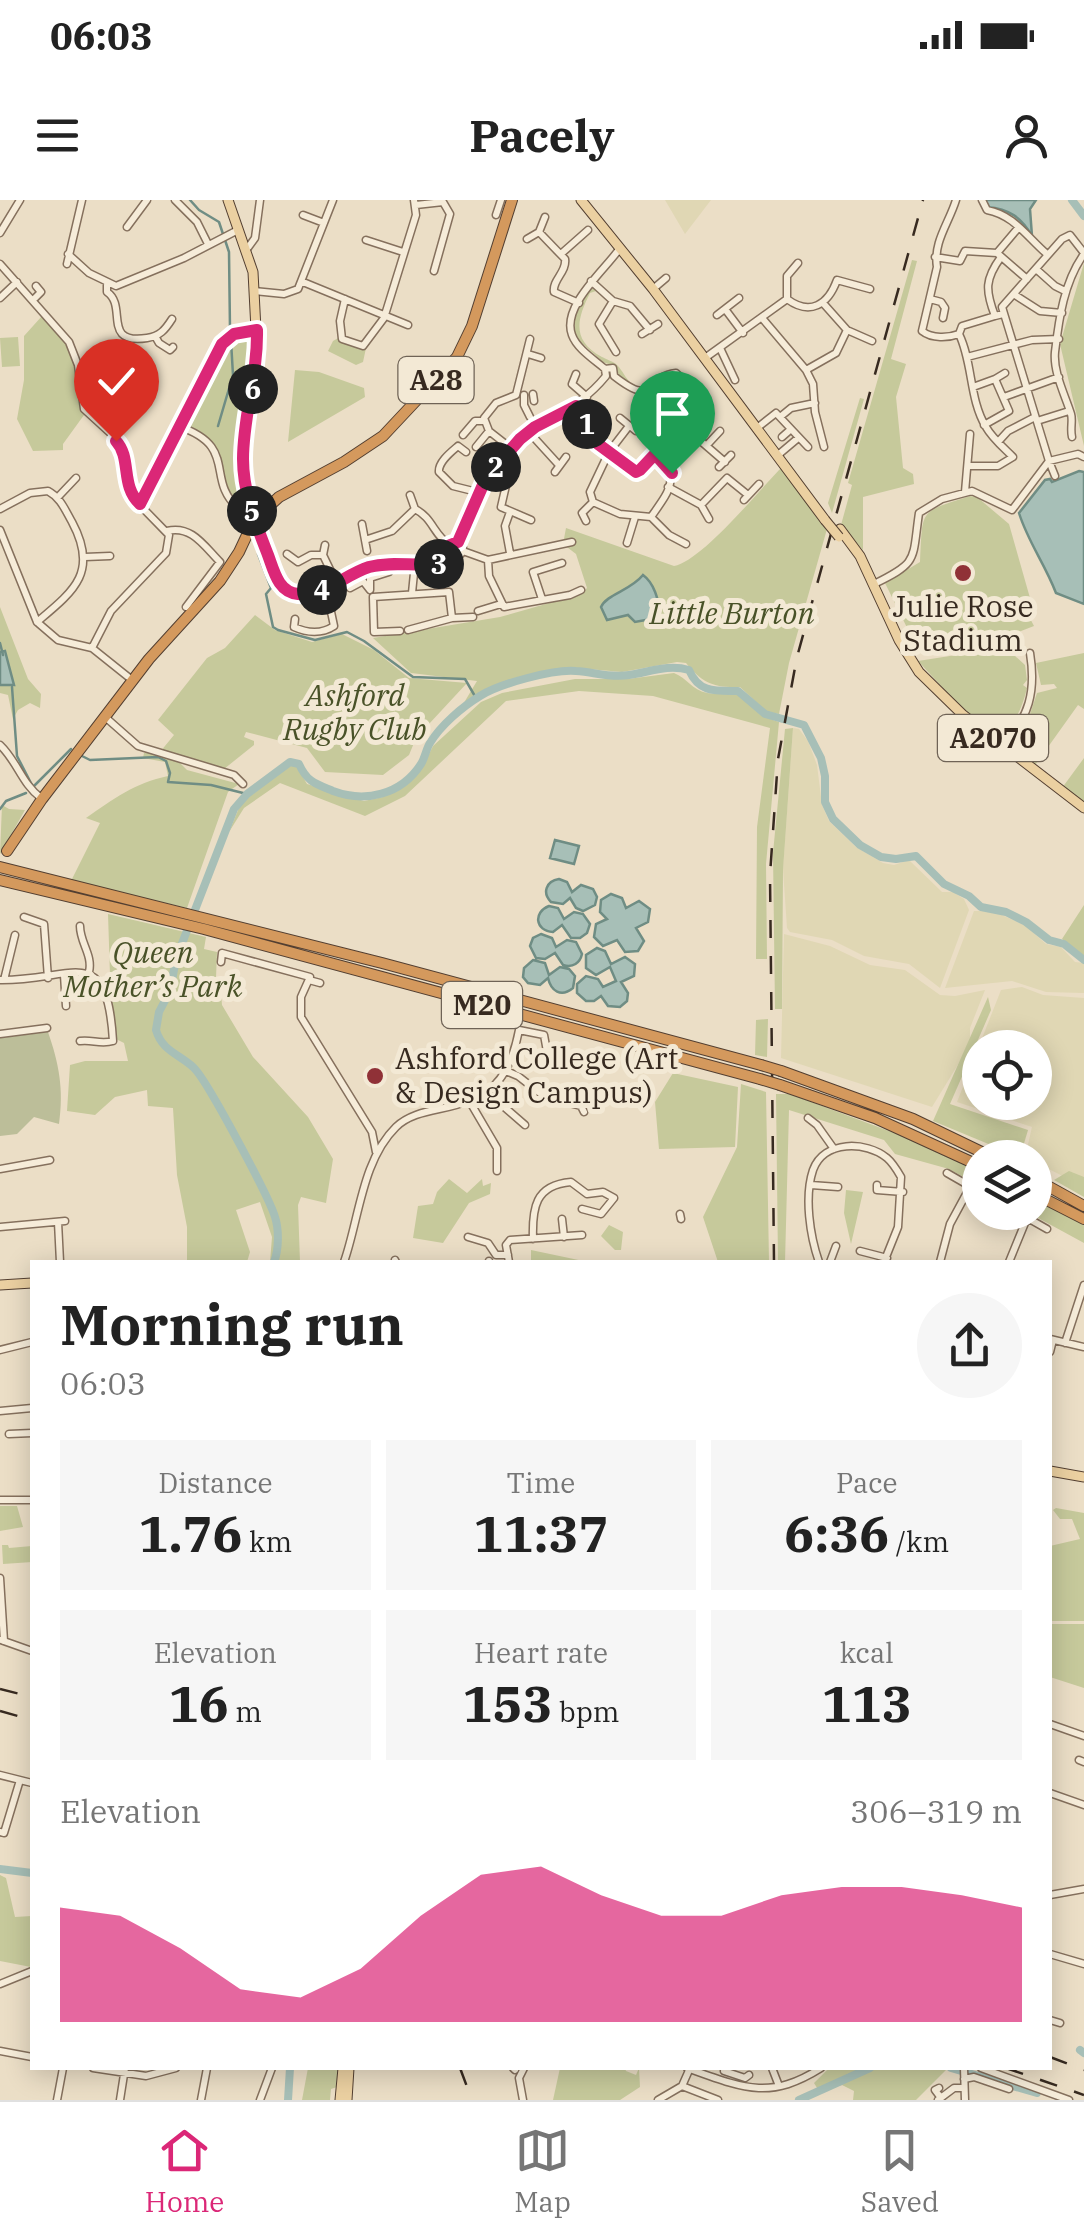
<!DOCTYPE html>
<meta charset="utf-8">
<style>
:root{--surface:#fff;--page:#f6f6f6;--text:#222;--muted:#767676;--line:#e0e0e0;--accent:#db2777}
body{margin:0;font-family:"IBM Plex Serif",serif;background:var(--page);color:var(--text);height:100vh;display:flex;flex-direction:column;font-size:38px;white-space:nowrap}
*{box-sizing:border-box;margin:0}
p{font-size:32px;color:var(--muted)}
.icon{flex:none;width:55px;height:55px;fill:none;stroke:currentColor;stroke-width:2;stroke-linecap:round;stroke-linejoin:round}
.map{position:relative;flex:1;overflow:hidden}
.sheet{position:absolute;left:30px;top:1060px;width:1022px;height:810px;display:flex;flex-direction:column;background:var(--surface);border-radius:0px;box-shadow:0 5px 25px #0003}
.sheet>*{flex:none}
.controls{position:absolute;left:962px;top:830px;display:grid;gap:20px}
.controls a{display:grid;place-items:center;width:90px;height:90px;border-radius:50%;background:var(--surface);box-shadow:0 5px 25px #0003;font-size:50px}
.pin{position:absolute;display:grid;place-items:center;width:85px;height:85px;color:#fff;margin:-102px -42px;border-radius:50% 50% 50% 0;rotate:-45deg;box-shadow:0 0 10px #0007}
.pin .icon{rotate:45deg}
.km{position:absolute;width:50px;height:50px;margin:-25px;border-radius:50%;background:#222;color:#fff;font-size:28px;line-height:50px;text-align:center}
.round{display:grid;place-items:center;flex:none;width:105px;height:105px;border-radius:52px;background:var(--page)}
.headline{display:flex;align-items:center;justify-content:space-between;height:170px;padding:0 30px}
h1{font-size:55px;font-weight:700;line-height:75px}
.figures{display:grid;grid-template-columns:repeat(3,1fr);gap:15px;height:170px;padding:10px 30px}
.figures div{display:grid;align-content:center;border-radius:0px;background:var(--page);text-align:center}
.figures b{font-size:50px;font-weight:700}
.figures small{font-size:28px;font-weight:400}
.figures p{font-size:28px}
.chart{height:280px;padding:20px 30px}
.chart p{display:flex;justify-content:space-between}
.chart svg{width:100%;height:180px;margin-top:10px;fill:var(--accent);opacity:.7}
.status{display:flex;justify-content:space-between;align-items:center;height:70px;padding:0 50px;background:var(--surface);direction:ltr}
.status svg{height:28px;fill:currentColor}
header{display:flex;justify-content:space-between;align-items:center;height:130px;padding:0 30px;background:var(--surface);font-size:45px;font-weight:700}
.tab-bar{display:flex;justify-content:space-around;align-items:center;height:140px;border-top:2px solid var(--line);background:var(--surface);font-size:28px;color:var(--muted)}
.tab-bar a{display:grid;justify-items:center;gap:5px}
.tab-bar .selected{color:var(--accent)}
.map>svg:first-child{display:block}
</style>
<div class="status"><b>06:03</b><svg viewBox="0 0 49 12"><path d="M0 12V9h3v3zM5 12V6h3v6zM10 12V3h3v9zM15 12V0h3v12zM26 1h20v11H26zM47 4h2v5h-2z"/></svg></div>
<header><svg class="icon" aria-label="menu" viewBox="0 0 24 24"><path d="M4 6h16M4 12h16M4 18h16"/></svg>Pacely<svg class="icon" aria-label="person" viewBox="0 0 24 24"><circle cx="12" cy="8" r="4"/><path d="M4 21q1-7 8-7t8 7"/></svg></header>
<div class="map">
<svg width="1084" height="1900" viewBox="0 0 1084 1900">
<rect width="100%" height="100%" fill="#ebdec6"/>
<path fill="#e0d7b4" fill-rule="evenodd" d="M665 0H711L685 34Z
M793 528 799 529 808 541 817 565 822 605 829 621 856 647 883 663 894 665 909 660 942 692H953L964 699 969 710 940 788 909 764 864 756 832 740 790 732 787 728 783 669Z
M974 711H993L1026 726 1046 744 1061 747 1075 762 1084 763V793L1046 792 1012 781 945 788Z
M784 734 830 746 870 765 905 770 940 795 955 796 985 790 970 828V845L932 907 781 858Z
M1022 787 1043 795 1084 798V987L1035 962V958L1025 957 1032 927 957 902 1001 790ZM980 848H1035V902H980Z"/>
<path fill="#c6c99b" d="M912 60 917 61 891 159 906 164 896 197 903 268 913 274 914 284 863 297V350L841 325 852 285 848 283Z
M1084 63V246L1060 144Z
M596 88 599 90 590 93C577 119 571 140 602 157 604 158 616 163 617 165 623 171 625 178 632 184L631 187 622 180 614 166 603 162 575 137 574 118 589 90Z
M42 116C51 127 63 137 70 149 80 169 77 194 84 215L63 244V250L33 251 17 219 24 180V136Z
M248 133 254 135C251 196 231 255 247 315L239 310 242 305C221 297 225 266 216 247 209 234 193 230 183 222 198 192 213 140 248 133Z
M18 137 20 166 2 167 0 138Z
M340 137 346 144 366 148 363 162 356 165 328 151 333 141Z
M295 170 319 172 364 188 365 197 288 242Z
M860 198 864 199 832 313 828 303Z
M783 266 827 329 789 463 779 514 767 512 740 487C714 488 702 483 686 463L677 462 622 472 577 468 502 483 478 495 459 511 477 481 411 473 373 438 500 417 581 394 587 388 576 354 563 344 566 328 674 366C702 361 759 290 783 266Z
M970 296 977 297 1009 324 1032 405 1025 409 1034 426C995 442 959 450 918 450L885 383 920 362C923 308 918 313 970 296Z
M0 407 28 479 41 494 40 508 30 503 18 510 13 519 8 495 0 493Z
M255 415 275 430 312 442 342 434 374 450 409 478 467 483 416 538 409 555 383 575 325 572 307 548 246 532 244 537 254 541V545L224 569 160 552 174 535 158 520 207 458 225 448Z
M988 450 1014 455 1025 465 1027 480 1023 485 1027 488C1023 506 1015 525 1000 535L964 511 918 461Z
M1084 453V509L1078 505 1033 568 1013 547 1012 542 1028 520 1037 493 1057 488 1054 484 1041 485 1036 463Z
M674 473C687 478 692 490 707 493 717 495 730 491 740 495 755 502 758 517 779 522L766 664 767 759H756L757 627 770 528 653 496 579 491 506 501 405 596 365 616 280 583 244 608 229 632 241 603 290 565 297 567 307 584 364 601 383 597 422 568 433 546 481 502 502 493 575 479H628Z
M793 528 783 670 782 809H775L773 653 785 529Z
M151 552 179 562 187 570 239 584 228 592 187 708 71 681 100 623 86 618C113 599 135 583 168 576L165 562 143 558 144 553Z
M1084 558V602L1062 588Z
M2 605 9 609 25 610 0 654Z
M1084 705V756L1062 739Z
M108 714 206 737 204 749 217 752 216 778 220 782 222 805 253 857 308 917 333 959 326 1003 301 997 298 1005 300 1062H270L272 1037 260 1002 236 1010 250 1052 247 1062H187V1027L177 975 173 908 148 906 147 890 115 897 95 915 67 911 70 865 85 861H128L124 843 116 839 110 792 104 779 110 775Z
M988 797 991 810 950 904 1028 930 1020 957 933 921Z
M768 819 767 857 755 855 756 820Z
M673 873 738 887 735 947 659 949 655 902Z
M741 884 766 892 769 1062H718L703 1017 737 947Z
M776 894H790L913 940 980 971V986L949 969 895 954 884 940 789 910 785 1062H778Z
M1069 971 1084 977V997L1054 980Z
M449 979 467 993 482 979 483 986 491 983 490 994 469 1003 443 1043 413 1038 418 1006 433 1004 437 992Z
M846 990 863 992 851 1044 844 1013Z
M1035 998 1084 1024V1043L1029 1013 1035 1012Z
M609 1025 623 1032 621 1050H615L601 1036Z
M531 1050 588 1062H531Z
M0 1306H17L23 1327 0 1331Z
M1056 1308 1084 1313V1421H1050V1346L1080 1339 1072 1319H1060L1053 1310Z
M2 1345H8L9 1348 32 1346V1362L3 1364Z
M1050 1424H1084V1488L1050 1477Z
M0 1675 6 1678 15 1717 32 1716 31 1767 0 1761Z
M308 1868H338L337 1887 331 1889 330 1900H302Z
M560 1868H625L626 1871 636 1875 639 1868 640 1887 620 1900H553Z
M829 1868H948L916 1900H853L854 1891 842 1885 819 1891 814 1883Z"/>
<path fill="#bcbe99" d="M48 832C59 864 64 889 59 924L34 917 17 934 0 936V838Z"/>
<path fill="#a7bfb7" stroke="#6f8d84" stroke-width="2.5" d="M985 0H1036L1030 9 1032 36C1021 17 1009 9 987 7Z
M1079 271 1084 272V404L1056 393C1045 364 1028 342 1019 313L1045 280 1050 279 1052 282Z
M643 375C654 383 659 400 659 412L651 419 635 422 628 415 607 420 601 407C607 394 630 391 643 375Z
M5 451 14 485H0V452Z
M555 640 579 646 574 664 550 658Z
M559 679 567 682 572 692 581 685 593 689 597 697 595 705 583 711 576 708 570 698 563 704 551 702C542 693 546 681 559 679Z
M611 694 622 698 626 708 639 701 650 709 648 722 636 728 644 741 638 751 625 752 617 740 603 746 594 737 596 724 607 719 600 712 601 700Z
M549 706 558 708 564 719 574 712 583 714 590 724 587 733 580 738H571L562 725 553 732C535 731 533 712 549 706Z
M541 734 552 738 556 747 567 740 576 742 582 754C580 763 573 768 563 765L555 753 545 759 536 758 530 746 533 738Z
M597 748 605 751 611 764 625 757 635 764 634 776 621 782 628 793 627 801 620 807 608 806 601 796 594 801H586L577 793V784L586 776 598 779 603 787 616 781 610 767 596 775 586 768V755Z
M533 760 545 763 549 775 560 767 569 769 575 776 573 788C561 798 551 791 548 778L540 785 528 783 523 777 524 768Z"/>
<g fill="none" stroke-linecap="round" stroke-linejoin="round">
<path stroke="#6f8d84" stroke-width="2.5" d="M190 0 199 10 219 22 229 52 230 129
M218 226 233 175 231 141
M258 354 271 388 266 394 273 427 278 430 315 440 347 432 364 441 413 477 465 479 476 498
M0 443 3 455
M12 487 17 556 33 587 71 549
M82 556 90 560 158 557 166 561 170 573 168 582 211 585 247 594
M0 609 6 601 26 593"/>
<path stroke="#a7bfb7" stroke-width="8" d="M1072 0 1084 16
M274 1062C279 1050 279 1029 275 1017 269 997 206 878 193 867 179 854 162 851 156 830L159 812 170 791 176 759 234 609 247 594 290 562 299 564C307 582 316 584 333 591 365 603 401 595 421 564 425 558 426 549 430 543 441 525 462 507 480 496 499 484 553 469 576 471 595 472 608 478 629 475 650 472 668 464 689 470 699 493 715 491 738 491L765 514 804 525 821 558 825 576V602L833 619 860 645 881 657 896 659 916 656 944 684 969 696 981 707 1006 712 1026 722 1049 740 1064 744 1084 760
M0 1669 32 1673
M1080 1850 1084 1853
M951 1868 1037 1893
M288 1900 290 1868
M799 1900 870 1868"/>
<g stroke="#85705d" stroke-width="9">
<path id="minor" d="M175 0 197 22 208 44
M956 0C949 23 933 42 937 67L922 131C932 139 948 138 959 134
M982 0 987 10C1014 15 1027 37 1047 54
M416 5 443 2 450 14 434 71
M303 15 324 23
M496 15 501 0
M127 27 147 0
M539 32 565 59C567 72 552 80 554 92L579 103
M0 33 20 0
M527 39 539 32 545 17
M366 40 403 52
M247 49 255 38 260 0
M562 53 588 30
M997 53 1019 27
M68 54 89 73 116 86 184 58 238 30
M935 57 960 61 965 51 997 53 1027 79
M1001 57C985 79 985 90 995 116L1003 114
M0 64 69 142 78 165 84 209 120 242 126 280 133 298 169 335 166 353 111 411 92 448
M67 64 82 0
M1036 69 1055 86 1065 91
M591 81 613 101 630 106 650 130
M303 82 408 125
M107 85V92C128 106 101 145 147 138 160 136 165 130 172 119
M653 89 666 78
M254 91 284 94 298 89 333 0
M1015 95 1040 111 1062 113
M0 98 17 82
M34 99 41 92 36 86
M345 99 340 121 342 139 363 146 384 118 416 15 414 0
M787 99C810 116 828 105 837 80L870 89
M787 99V76L798 63
M930 99 941 102 945 108 943 118
M613 101 599 124 616 152
M725 109 743 133
M717 115 739 98
M762 118 806 170 813 184 815 212 824 247
M847 130 872 141
M642 134 658 124
M959 134C973 163 969 199 986 227 992 238 1004 248 1013 257L998 266H969
M959 134 962 126 995 116
M155 136 159 143 170 150 173 147
M720 148 735 180
M528 154 541 158
M967 157 1032 140 1059 139
M705 158 787 99
M806 170 836 153 847 130 823 103
M576 174 572 184 587 197
M995 179 1005 173
M973 187 995 179 1009 211 984 225
M533 194 534 201
M524 195V205L530 217
M1004 197 1059 177
M575 206 599 245 637 272 680 225 695 200 688 184 676 173C641 178 655 208 614 176L613 168 605 169C595 160 577 149 572 135 561 106 606 69 620 48
M780 217 791 208 815 203
M620 218 636 231
M1037 221 1069 211
M681 224 725 262
M178 226C240 247 204 279 239 309
M629 226 609 252 590 292 593 302 620 314 651 317C670 290 681 278 655 254
M757 228 776 213 808 247
M108 231 116 221 135 173
M528 231 558 264
M463 235 475 221H484
M782 237 790 230
M1072 237C1070 229 1073 220 1071 214 1065 195 1053 172 1055 152 1059 118 1064 82 1084 54
M998 242 1008 231 1035 217
M707 245 720 231
M476 247 489 231
M512 249 489 231 484 218 496 203 516 195 530 139
M466 252 458 246C451 252 438 262 439 272L453 286 481 293
M778 255 797 239
M719 267 731 255
M555 272 566 257
M1055 276 1049 261 1078 254 1084 257
M507 281 501 307 531 320
M668 287 701 305 709 319
M965 292 970 234
M410 295 415 309C433 318 434 336 450 345
M58 297 76 278
M744 300 759 284
M140 303 222 144 234 134 256 130
M701 305 727 278 748 295
M0 309 30 293 48 291C61 298 65 310 72 322 99 372 74 391 37 422
M651 317 669 335 686 344
M254 321 278 381 292 393C327 396 351 370 383 363 407 359 434 374 452 355
M586 321 582 313 593 302
M362 324 367 351
M0 330 37 422 58 440 92 448 132 480
M167 331C192 325 204 346 220 362L186 407
M365 340 392 331 415 309
M449 349a7 7 0 1 1 14 0a7 7 0 1 1-14 0Z
M458 342C470 306 499 254 529 231 559 208 578 210 606 176L605 169
M627 343 635 317
M463 351 488 360 572 342
M510 353 505 326 510 312
M287 354 298 362 311 355H323L325 345
M323 355 337 384
M85 357 110 356
M488 360 489 376 504 407 570 395 581 390
M874 384C919 362 912 361 919 313L942 299 972 291 1012 310 1049 261 1002 107 1062 39 1070 35 1084 53
M350 388 363 381 370 390V378L389 372
M412 393 415 363
M542 399 533 372 562 363
M478 411 501 404
M295 419 294 427C307 433 322 434 334 426L326 388
M408 430 452 418 473 417
M400 431 374 432 373 397 449 392 452 418
M104 516 138 546 234 575 243 584
M0 545C17 561 22 584 41 598
M1001 545C1030 519 1036 490 1030 453
M24 717 44 724 48 778
M80 726C80 743 93 755 89 772
M221 762 222 753 310 777 301 797V817L372 932 376 952
M64 775 66 806
M0 780C74 781 107 740 113 841
M4 780 15 735
M309 780 320 783
M0 834 47 828
M80 841C92 839 100 845 113 841
M506 871 518 876 545 897 581 906 584 912
M487 892 525 925
M470 902 497 948V971
M808 918 817 925 834 949
M0 969 50 960
M947 973 980 992
M811 985 838 987
M877 985V990L903 992
M1017 1012 1047 1029
M680 1014 681 1019
M562 1019 564 1037
M58 1022 60 1062
M0 1027 65 1021
M468 1037 488 1043 496 1055H508
M533 1039C532 1008 535 985 571 982L587 994 603 992 614 998 601 1014 582 1009
M860 1051 887 1058
M395 1060 396 1062
M344 1062C359 1020 362 960 396 927 407 916 424 912 439 909 490 899 509 882 519 830L544 835 548 857 576 863
M489 1062V1061
M509 1062 506 1045 510 1040 582 1035
M819 1062C810 1036 804 997 813 970 824 940 866 941 887 958 893 963 897 970 901 977L898 1027 884 1062
M830 1062 836 1046
M940 1062 950 1024 970 987
M1009 1062 1027 1018
M1050 1139 1084 1147
M1065 1143 1084 1085
M0 1150 32 1142
M1050 1152 1053 1140
M0 1211 32 1208
M9 1234 32 1233
M0 1300H32
M0 1378 4 1441
M1 1440 32 1451
M1050 1524 1084 1536
M1079 1560 1084 1562
M0 1575 32 1583
M1050 1593 1084 1605
M0 1632 4 1633 20 1580
M1050 1695 1084 1689
M1050 1754 1084 1764
M0 1784 32 1771
M1050 1820 1060 1823
M0 1851 32 1857
M93 1868 146 1876 176 1868
M513 1868 515 1870
M687 1868C745 1889 770 1900 821 1868
M772 1868 779 1886
M964 1868 965 1900
M981 1868 1069 1900
M724 1871 745 1878 749 1875
M964 1879 974 1877 1009 1889
M682 1886 718 1900
M939 1888 935 1890 941 1898
M57 1900 63 1868
M120 1900 125 1868
M201 1900 207 1868
M260 1900 272 1868
M523 1900 519 1878 524 1868
M658 1900 682 1886 690 1868
M938 1900 954 1888H964"/>
</g>
<g stroke="#533f31" stroke-width="11">
<path id="major" d="M228 0 253 72 257 149 243 262 254 320
M581 0 653 89 825 320
M840 329 860 356 899 440 919 472 962 514 1084 608
M0 1085 32 1083
M1050 1271 1084 1277
M340 1900 343 1868
M347 1900 349 1868"/>
</g>
<g stroke="#533f31" stroke-width="12">
<path id="highway" d="M7 651 42 599 149 459 220 381 239 352 254 320 279 297 344 262 383 236 457 157 472 126 512 0
M0 667 382 763 761 865
M0 680 204 729 760 879
M781 871 913 919 994 958
M780 885 875 918 980 966
M1035 979 1084 1006
M1035 994 1084 1019"/>
</g>
<use href="#minor" stroke="#f6ecd9" stroke-width="6"/>
<use href="#major" stroke="#ebd0a1" stroke-width="9"/>
<use href="#highway" stroke="#d4995d" stroke-width="10"/>
<path stroke="#372a20" stroke-width="2.5" stroke-dasharray="18 18" stroke-linecap="butt" d="M774 1062 770 675 778 559 797 457 923 0
M0 1489 32 1497
M0 1511 32 1520
M1050 1857 1084 1870
M460 1868 472 1900
M1006 1868 1084 1895"/>
<g stroke="#533f31" stroke-width="11" stroke-linecap="butt">
<path id="major-bridge" d="M825 320 839 337"/>
</g>
<g stroke="#533f31" stroke-width="12" stroke-linecap="butt">
<path id="highway-bridge" d="M761 865 781 871
M760 879 780 885"/>
</g>
<use href="#major-bridge" stroke="#ebd0a1" stroke-width="9"/>
<use href="#highway-bridge" stroke="#d4995d" stroke-width="10"/>
</g>
<g fill="none" stroke-linecap="round" stroke-linejoin="round">
<g stroke="#fff" stroke-width="20">
<path id="route" d="M116 241C132 258 120 286 140 304L222 144 234 134 257 130C258 174 243 216 243 259 243 293 256 324 268 355 274 371 278 392 298 394 326 396 344 375 369 367 398 359 428 371 450 359V345L458 342 486 278 520 239 535 227 576 206 598 244 636 272 640 270 655 254 672 273"/>
</g>
<use href="#route" stroke="#db2777" stroke-width="12"/>
</g>
<g fill="#903137" stroke="#f3e9d5" stroke-width="4">
<circle cx="963" cy="373" r="10"/>
<circle cx="375" cy="876" r="10"/>
</g>
<g text-anchor="middle" stroke-width="10" stroke-linejoin="round" paint-order="stroke">
<g fill="#f3e9d5" stroke="#6f6356" stroke-width="2.5">
<rect x="398.5" y="157" width="75" height="46" rx="8"/>
<rect x="938" y="515" width="110" height="46" rx="8"/>
<rect x="442" y="782" width="80" height="46" rx="8"/>
</g>
<g font-size="28" font-weight="bold" fill="#372a20">
<text x="436" y="190">A28</text>
<text x="993" y="548">A2070</text>
<text x="482" y="815">M20</text>
</g>
<g font-size="30" fill="#372a20" stroke="#f3e9d5">
<text x="963" y="417">Julie Rose<tspan x="963" dy="34">Stadium</tspan></text>
<text x="395" y="869" text-anchor="start">Ashford College (Art<tspan x="395" dy="34">&amp; Design Campus)</tspan></text>
</g>
<g font-size="30" font-style="italic" fill="#495228" stroke="#f3e9d5">
<text x="732" y="424">Little Burton</text>
<text x="355" y="506">Ashford<tspan x="355" dy="34">Rugby Club</tspan></text>
<text x="153" y="763">Queen<tspan x="153" dy="34">Mother’s Park</tspan></text>
</g>
</g>
</svg>
<div class="controls">
<a><svg class="icon" aria-label="locate" viewBox="0 0 24 24"><circle cx="12" cy="12" r="6"/><path d="M12 2v4M12 18v4M2 12h4M18 12h4"/></svg></a>
<a><svg class="icon" aria-label="layers" viewBox="0 0 24 24"><path d="M12 4l9 5-9 5-9-5zM3 14l9 5 9-5"/></svg></a>
</div>
<div class="pin" style="left:672px;top:273px;background:#1e9e55"><svg class="icon" aria-label="arrive" viewBox="0 0 24 24"><path d="M6 21V4h12l-3 4 3 4H6"/></svg></div>
<div class="pin" style="left:116px;top:241px;background:#d93025"><svg class="icon" aria-label="check" viewBox="0 0 24 24"><path d="M5 12l5 5 9-10"/></svg></div>
<b class="km" style="left:587px;top:224px">1</b>
<b class="km" style="left:496px;top:267px">2</b>
<b class="km" style="left:439px;top:364px">3</b>
<b class="km" style="left:322px;top:390px">4</b>
<b class="km" style="left:252px;top:311px">5</b>
<b class="km" style="left:253px;top:189px">6</b>
<section class="sheet">
<div class="headline"><div><h1>Morning run</h1><p>06:03</p></div><a class="round"><svg class="icon" aria-label="share" viewBox="0 0 24 24"><path d="M12 15V3M7 8l5-5 5 5M5 13v7h14v-7"/></svg></a></div>
<div class="figures">
<div><p>Distance</p><b>1.76<small> km</small></b></div>
<div><p>Time</p><b>11:37</b></div>
<div><p>Pace</p><b>6:36<small> /km</small></b></div>
</div>
<div class="figures">
<div><p>Elevation</p><b>16<small> m</small></b></div>
<div><p>Heart rate</p><b>153<small> bpm</small></b></div>
<div><p>kcal</p><b>113</b></div>
</div>
<div class="chart"><p><span>Elevation</span>306–319 m</p>
<svg viewBox="0 0 160 44" preserveAspectRatio="none"><path d="M0 44V16L10 18L20 26L30 36L40 38L50 31L60 18L70 8L80 6L90 13L100 18L110 18L120 13L130 11L140 11L150 13L160 16V44z"/></svg>
</div>
</section>
</div>
<nav class="tab-bar">
<a class="selected"><svg class="icon" aria-label="home" viewBox="0 0 24 24"><path d="M3 11l9-7 9 7M6 9v11h12V9"/></svg>Home</a>
<a><svg class="icon" aria-label="map" viewBox="0 0 24 24"><path d="M3 6l6-2 6 2 6-2v14l-6 2-6-2-6 2zM9 4v14M15 6v14"/></svg>Map</a>
<a><svg class="icon" aria-label="saved" viewBox="0 0 24 24"><path d="M7 4h10v16l-5-4-5 4z"/></svg>Saved</a>
</nav>
